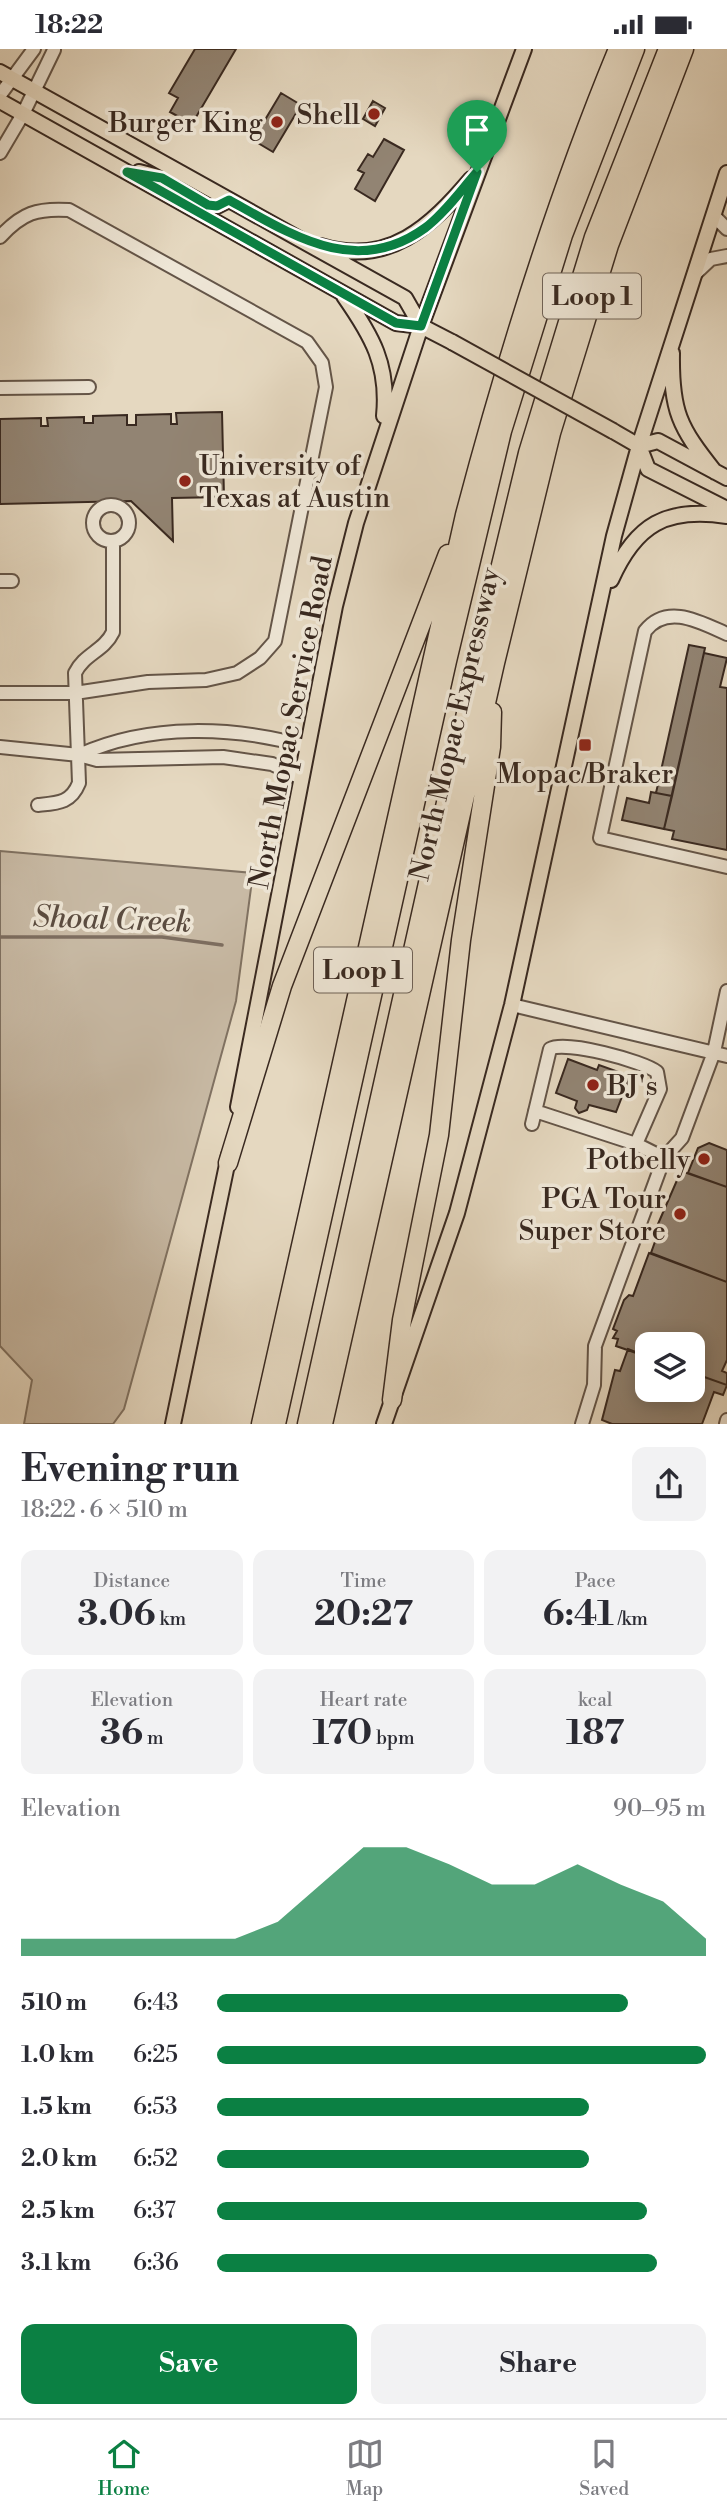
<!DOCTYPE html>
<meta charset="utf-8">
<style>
:root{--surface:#fff;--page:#f2f2f3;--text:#2b2b33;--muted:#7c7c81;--line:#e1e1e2;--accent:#0b8043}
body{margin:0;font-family:"Libre Bodoni",serif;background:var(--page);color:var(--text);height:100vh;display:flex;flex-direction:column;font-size:26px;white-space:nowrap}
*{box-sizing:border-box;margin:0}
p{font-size:23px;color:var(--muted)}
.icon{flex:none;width:38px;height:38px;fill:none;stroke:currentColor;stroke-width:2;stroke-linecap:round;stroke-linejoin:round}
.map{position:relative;height:1375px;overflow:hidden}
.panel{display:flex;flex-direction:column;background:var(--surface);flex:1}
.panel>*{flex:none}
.fabs{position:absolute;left:635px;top:1283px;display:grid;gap:14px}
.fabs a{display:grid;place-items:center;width:70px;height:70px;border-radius:14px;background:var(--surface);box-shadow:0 4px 18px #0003;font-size:35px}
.pin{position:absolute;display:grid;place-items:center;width:60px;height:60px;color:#fff;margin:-72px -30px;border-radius:50% 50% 50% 0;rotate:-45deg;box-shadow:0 0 7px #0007}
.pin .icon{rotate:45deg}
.round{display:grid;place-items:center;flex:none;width:74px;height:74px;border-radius:14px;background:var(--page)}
.headline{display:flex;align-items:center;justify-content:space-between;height:119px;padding:0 21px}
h1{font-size:38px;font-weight:800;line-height:52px}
.metrics{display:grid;grid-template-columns:repeat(3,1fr);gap:10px;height:119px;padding:7px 21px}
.metrics div{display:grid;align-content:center;border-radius:14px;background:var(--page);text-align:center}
.metrics b{font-size:35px;font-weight:800}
.metrics small{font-size:19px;font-weight:400}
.metrics p{font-size:19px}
.chart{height:196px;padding:14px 21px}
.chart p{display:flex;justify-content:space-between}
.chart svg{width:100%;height:126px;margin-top:7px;fill:var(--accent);opacity:.7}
.primary-button{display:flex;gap:14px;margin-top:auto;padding:14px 21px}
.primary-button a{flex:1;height:80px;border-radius:14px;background:var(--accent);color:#fff;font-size:28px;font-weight:800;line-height:80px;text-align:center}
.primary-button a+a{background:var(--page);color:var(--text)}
ul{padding:0 21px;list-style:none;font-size:23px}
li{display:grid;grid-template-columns:112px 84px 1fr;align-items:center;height:52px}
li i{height:18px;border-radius:9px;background:var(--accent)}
.status{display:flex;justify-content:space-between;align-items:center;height:49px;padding:0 35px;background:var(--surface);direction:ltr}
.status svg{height:19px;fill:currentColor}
.tab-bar{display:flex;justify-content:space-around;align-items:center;height:98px;border-top:2px solid var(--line);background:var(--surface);font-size:19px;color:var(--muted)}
.tab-bar a{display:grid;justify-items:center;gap:4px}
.tab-bar .on{color:var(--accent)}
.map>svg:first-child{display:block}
</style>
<div class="status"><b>18:22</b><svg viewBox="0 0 49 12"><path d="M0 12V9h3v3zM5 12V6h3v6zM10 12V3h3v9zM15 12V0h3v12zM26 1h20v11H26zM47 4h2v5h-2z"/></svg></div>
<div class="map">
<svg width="727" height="1375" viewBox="0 0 727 1375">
<rect width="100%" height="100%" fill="#e5d8c0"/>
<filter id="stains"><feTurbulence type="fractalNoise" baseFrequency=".00286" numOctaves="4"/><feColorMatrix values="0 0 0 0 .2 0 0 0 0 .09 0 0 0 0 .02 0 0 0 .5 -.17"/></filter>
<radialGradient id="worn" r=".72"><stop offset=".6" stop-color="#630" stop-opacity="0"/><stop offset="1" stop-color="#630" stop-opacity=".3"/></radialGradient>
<path fill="#c8baa5" stroke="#807262" stroke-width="2" d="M0 802 253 824 236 952 124 1360 113 1375H24L32 1331 0 1297Z"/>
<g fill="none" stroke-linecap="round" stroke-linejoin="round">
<path stroke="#7d6e60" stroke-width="3.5" d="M0 888H162L222 896"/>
</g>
<path fill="#928473" stroke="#392920" stroke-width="2" d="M195 0H236L192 75 170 63 178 49 169 44Z
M281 44 301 56 273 103 253 91Z
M373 52 385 59 375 77 363 70Z
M384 90 404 101 375 152 355 140 364 124 358 121 368 105 373 108Z
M222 363 224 448 172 449 173 492 131 452 0 455V370L41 369V377H48L47 369 84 368V374H93V367L127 366V376H136V366L171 365V375H177L176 364Z
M689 596 705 599 672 747 656 744Z
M704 604 727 609 720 638 727 639V801L672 790 674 782 664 780Z
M651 743 672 747 664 780 622 771 627 749 649 754Z
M568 1010 597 1021 599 1016 630 1027 616 1063 589 1056 587 1061 579 1064 575 1059 577 1052 556 1044Z
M709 1094 727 1101V1138L688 1124 698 1099Z
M681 1122 727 1138V1233L651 1204 661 1176 658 1175Z
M649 1204 727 1233V1311L722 1322 727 1324V1336L693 1324V1295H648V1308L616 1297 618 1290 613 1289 617 1282 613 1280 624 1251 629 1246 633 1247Z
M628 1300 648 1308V1340H693V1324L727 1336 723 1346 714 1343 702 1375H612L602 1371 615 1321 620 1322Z"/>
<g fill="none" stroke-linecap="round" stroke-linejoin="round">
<g stroke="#645548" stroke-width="16">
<path id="minor" d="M0 46 34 0
M0 104 23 65 54 1
M713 166 727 180
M0 188C22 164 37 159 69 161L307 293 322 314 326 338 275 592 260 609 237 624 206 631 148 633 75 644H0
M694 226 711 210 727 207
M0 339 89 338
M93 474a18 18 0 1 1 36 0a18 18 0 1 1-36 0Z
M0 532H12
M727 585C700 573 667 554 645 582L600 789 727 818
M0 698 79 706 97 711 223 708 272 715 301 729
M79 706C149 674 235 677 308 698
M38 756C58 754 71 754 79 734L75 624C84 605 104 602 113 583V492
M512 956 727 1007
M535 1062 636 1095 664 1109
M532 1075 550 1000C565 991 643 1012 657 1023L660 1040 636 1095
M582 1375 594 1336 595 1297 664 1109 682 1089 714 1003 727 942
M726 1375 727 1371"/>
</g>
<g stroke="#392920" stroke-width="18">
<path id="major" d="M0 23 405 249 421 277
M0 52 396 274 421 277 452 293
M139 123 162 129 208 156 217 157 229 151
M321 197C389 218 431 177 471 130
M344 247C372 287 389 316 384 367
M672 304C671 362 679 378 715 423
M613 382 639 397 648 420 727 460
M639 397 658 392 727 429
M611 531C636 475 666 458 727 467
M238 1058 335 557 356 474 421 277 524 0
M173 1375 229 1106
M384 1375 457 1164 512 956 614 487 639 397 727 124"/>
</g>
<g stroke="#392920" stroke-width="21">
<path id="highway" d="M228 1114 282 937 448 505
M392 1351 402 1271 439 1086 461 891 491 698 492 663
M261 1375 465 466C507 307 555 152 618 0
M276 1375 447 612 502 382 563 186 635 0
M307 1375 475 624 528 404 594 188 668 0
M323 1375 495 614 551 384 609 196 684 0"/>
</g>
<use href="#minor" stroke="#eee6d6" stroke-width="12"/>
<use href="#major" stroke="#e5d8c0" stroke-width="14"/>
<use href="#highway" stroke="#e5d8c0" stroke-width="18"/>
<g stroke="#392920" stroke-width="18" stroke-linecap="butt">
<path id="major-bridge" d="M452 293 613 382"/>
</g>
<use href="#major-bridge" stroke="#e5d8c0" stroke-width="14"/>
</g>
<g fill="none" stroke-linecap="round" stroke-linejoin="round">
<g stroke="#fff" stroke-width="14">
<path id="route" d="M127 123 162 129 208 156 217 157 229 151C292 186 356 229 425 179 445 164 461 141 477 123L421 277 396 274Z"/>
</g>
<use href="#route" stroke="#0b8043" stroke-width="9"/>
</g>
<g fill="#8f2418" stroke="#eee6d6" stroke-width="2.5">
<circle cx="374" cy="65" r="7"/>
<circle cx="277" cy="73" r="7"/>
<circle cx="185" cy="432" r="7"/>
<rect x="578" y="689" width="14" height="14" rx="3.5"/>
<circle cx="593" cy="1036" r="7"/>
<circle cx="704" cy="1110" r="7"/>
<circle cx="680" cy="1165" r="7"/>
</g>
<g text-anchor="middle" stroke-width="7" stroke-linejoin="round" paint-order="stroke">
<g fill="#eee6d6" stroke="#6f6257" stroke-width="2">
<rect x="543" y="224.5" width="98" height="45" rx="5"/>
<rect x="314" y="898.5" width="98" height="45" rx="5"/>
</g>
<g font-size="26" font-weight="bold" fill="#392920">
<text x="592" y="256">Loop 1</text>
<text x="363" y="930">Loop 1</text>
</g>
<g font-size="28" fill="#392920" stroke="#eee6d6" text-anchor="end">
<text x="360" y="75">Shell</text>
<text x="263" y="83">Burger King</text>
<text x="199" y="426" text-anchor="start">University of<tspan x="199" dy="32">Texas at Austin</tspan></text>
<text x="585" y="734" text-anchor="middle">Mopac/Braker</text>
<text x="607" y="1046" text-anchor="start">BJ's</text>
<text x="690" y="1120">Potbelly</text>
<text x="666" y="1159">PGA Tour<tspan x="666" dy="32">Super Store</tspan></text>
</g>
<g font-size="28" fill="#392920" stroke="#eee6d6">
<text transform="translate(290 673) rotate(-79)" y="10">North Mopac Service Road</text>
<text transform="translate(454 675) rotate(-77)" y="10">North Mopac Expressway</text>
</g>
<g font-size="30" font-style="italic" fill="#5b4c40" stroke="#eee6d6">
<text transform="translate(112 870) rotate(2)" y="10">Shoal Creek</text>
</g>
</g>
<rect width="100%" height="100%" filter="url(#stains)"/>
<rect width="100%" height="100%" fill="url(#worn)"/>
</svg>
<div class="fabs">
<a><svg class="icon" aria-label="layers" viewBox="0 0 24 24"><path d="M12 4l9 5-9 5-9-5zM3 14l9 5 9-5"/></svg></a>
</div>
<div class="pin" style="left:477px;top:123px;background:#1e9e55"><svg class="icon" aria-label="arrive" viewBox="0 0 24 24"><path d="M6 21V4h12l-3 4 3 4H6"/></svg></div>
</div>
<section class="panel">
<div class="headline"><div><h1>Evening run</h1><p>18:22 · 6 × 510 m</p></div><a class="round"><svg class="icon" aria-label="share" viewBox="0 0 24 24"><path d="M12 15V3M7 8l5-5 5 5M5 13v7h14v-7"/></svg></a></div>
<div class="metrics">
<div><p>Distance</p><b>3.06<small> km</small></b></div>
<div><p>Time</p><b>20:27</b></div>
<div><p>Pace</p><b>6:41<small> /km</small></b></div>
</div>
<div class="metrics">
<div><p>Elevation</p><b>36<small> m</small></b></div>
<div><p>Heart rate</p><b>170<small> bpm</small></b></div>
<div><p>kcal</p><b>187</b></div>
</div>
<div class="chart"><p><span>Elevation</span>90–95 m</p>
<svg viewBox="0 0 160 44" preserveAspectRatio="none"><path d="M0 44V38L10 38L20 38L30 38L40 38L50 38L60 32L70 19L80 6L90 6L100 12L110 19L120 19L130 12L140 19L150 25L160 38V44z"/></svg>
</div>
<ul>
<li><b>510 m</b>6:43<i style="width:84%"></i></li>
<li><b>1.0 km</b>6:25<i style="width:100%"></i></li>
<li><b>1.5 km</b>6:53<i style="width:76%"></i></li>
<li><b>2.0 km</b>6:52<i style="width:76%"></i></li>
<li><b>2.5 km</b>6:37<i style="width:88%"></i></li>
<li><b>3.1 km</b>6:36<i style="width:90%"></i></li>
</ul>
<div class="primary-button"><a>Save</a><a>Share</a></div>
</section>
<nav class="tab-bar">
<a class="on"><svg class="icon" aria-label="home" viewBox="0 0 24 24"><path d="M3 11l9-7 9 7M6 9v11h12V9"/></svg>Home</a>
<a><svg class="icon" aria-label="map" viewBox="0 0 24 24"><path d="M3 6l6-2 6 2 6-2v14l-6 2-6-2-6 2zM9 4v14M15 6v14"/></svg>Map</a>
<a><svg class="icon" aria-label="saved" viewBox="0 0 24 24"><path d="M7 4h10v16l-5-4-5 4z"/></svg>Saved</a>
</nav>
